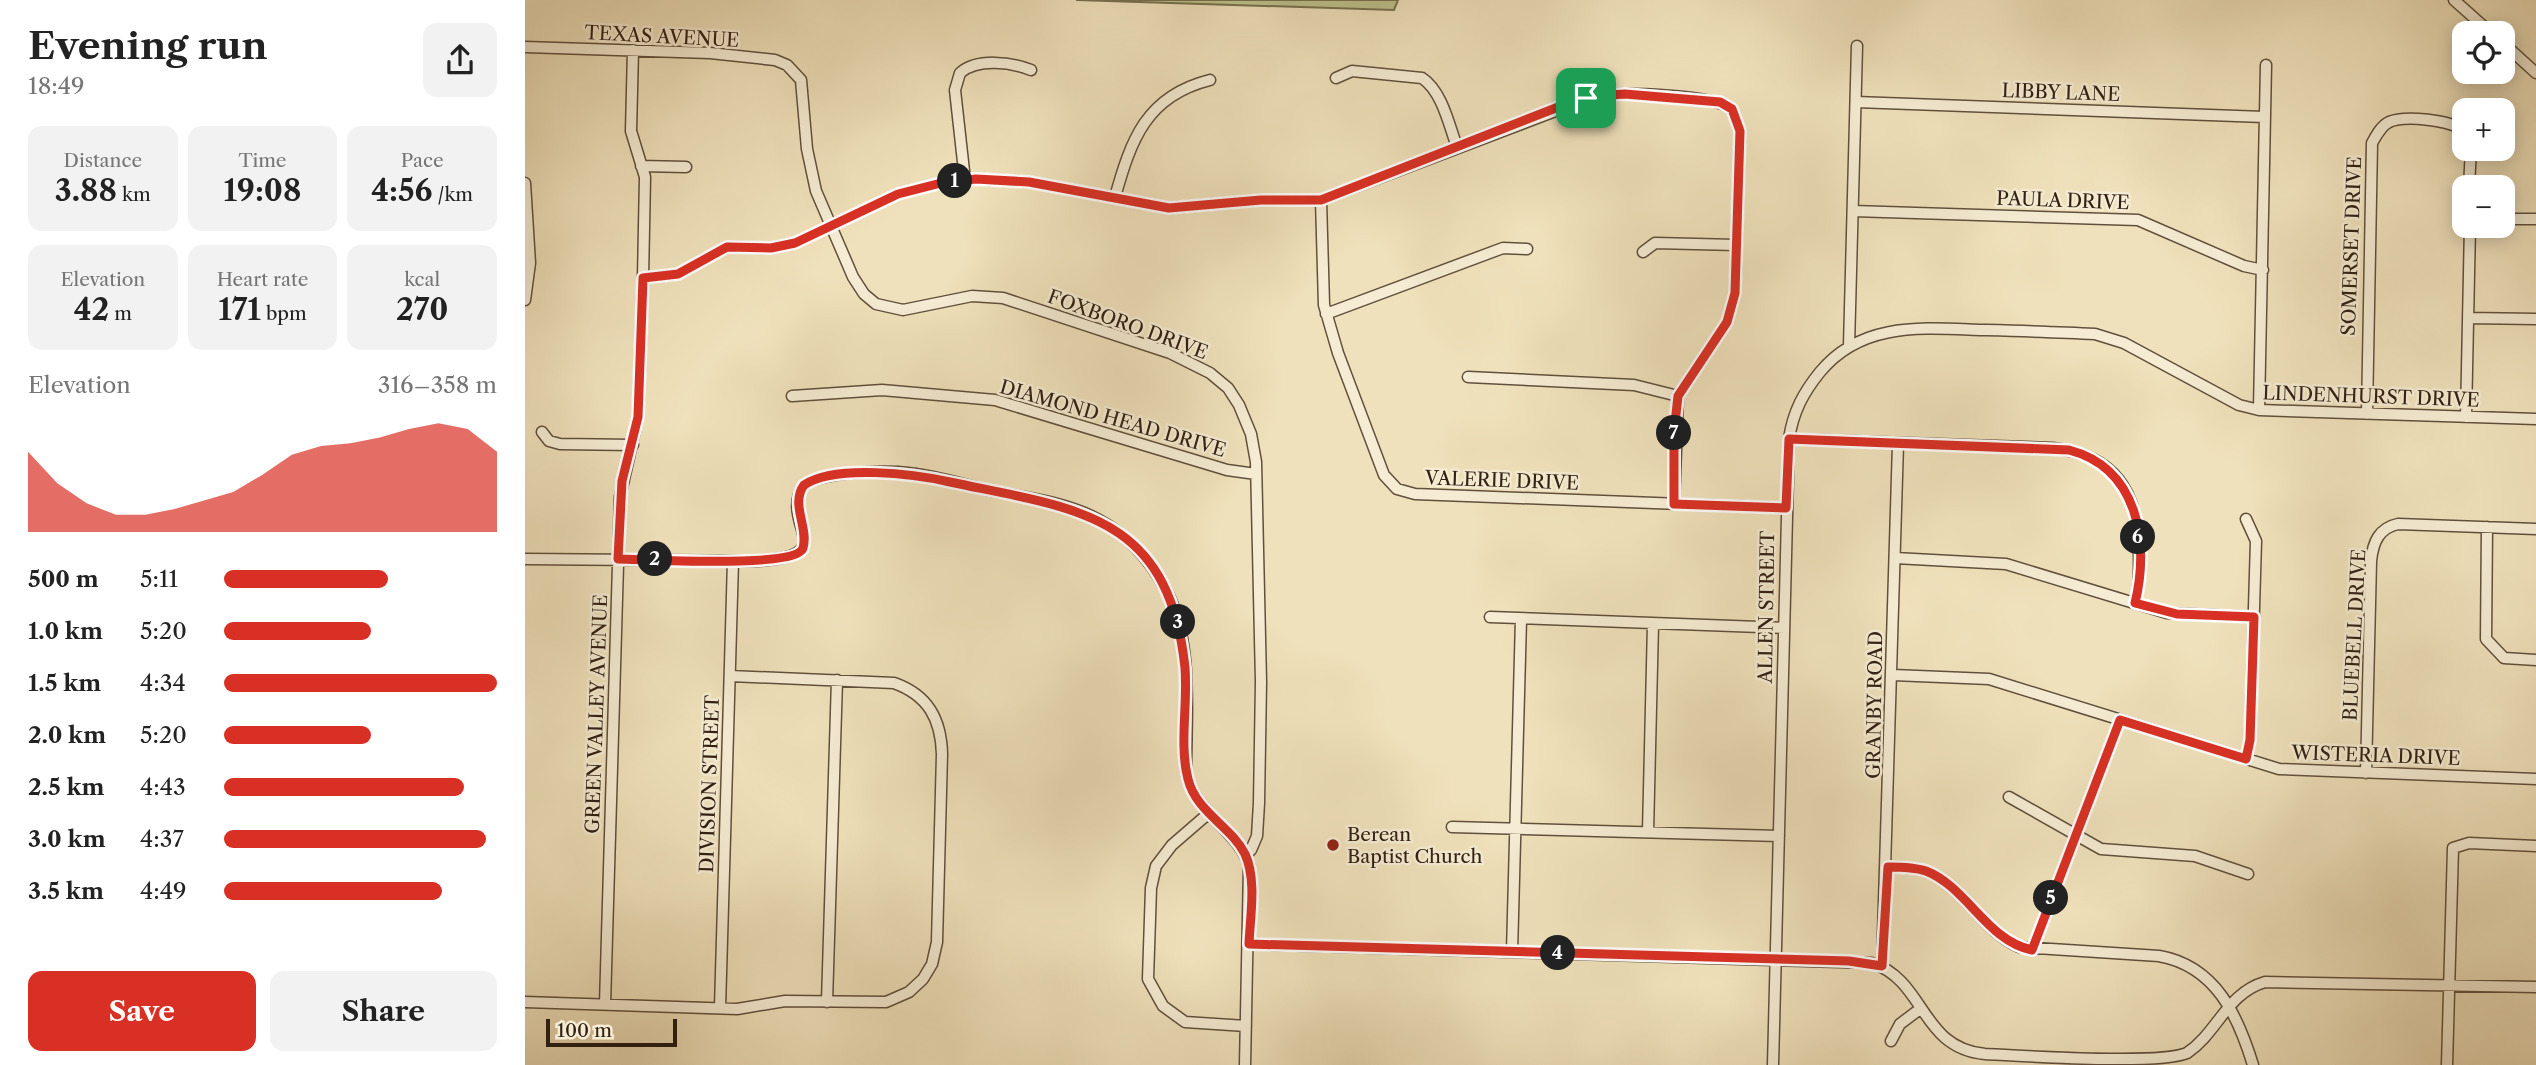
<!DOCTYPE html>
<meta charset="utf-8">
<style>
:root{--surface:#fff;--page:#f2f2f2;--text:#222;--muted:#767676;--accent:#d93025}
body{margin:0;font-family:"Libre Caslon Text",serif;background:var(--page);color:var(--text);height:100vh;display:flex;flex-direction:column;font-size:26px;white-space:nowrap}
*{box-sizing:border-box;margin:0}
p{font-size:23px;color:var(--muted)}
.icon{flex:none;width:38px;height:38px;fill:none;stroke:currentColor;stroke-width:2;stroke-linecap:round;stroke-linejoin:round}
.map{position:relative;flex:1;overflow:hidden}
.drawer{display:flex;flex-direction:column;background:var(--surface);width:525px}
.drawer>*{flex:none}
.fabs{position:absolute;left:1927px;top:21px;display:grid;gap:14px}
.fabs a{display:grid;place-items:center;width:63px;height:63px;border-radius:14px;background:var(--surface);box-shadow:0 4px 18px #0003;font-size:35px}
.scale{position:absolute;left:21px;bottom:18px;width:131px;box-sizing:border-box;padding-left:7px;border:4px solid #322013;border-top:0;font-size:19px;line-height:24px;white-space:nowrap;color:#322013;-webkit-text-stroke:5px #f5ecd3;paint-order:stroke}
.pin{position:absolute;display:grid;place-items:center;width:60px;height:60px;color:#fff;margin:-30px;border-radius:14px;box-shadow:0 4px 10px #0006}
.km{position:absolute;width:35px;height:35px;margin:-18px;border-radius:50%;background:#222;color:#fff;font-size:19px;line-height:35px;text-align:center}
.round{display:grid;place-items:center;flex:none;width:74px;height:74px;border-radius:14px;background:var(--page)}
.headline{display:flex;align-items:center;justify-content:space-between;height:119px;padding:0 28px}
h1{font-size:38px;font-weight:800;line-height:52px}
.figures{display:grid;grid-template-columns:repeat(3,1fr);gap:10px;height:119px;padding:7px 28px}
.figures div{display:grid;align-content:center;border-radius:14px;background:var(--page);text-align:center}
.figures b{font-size:30px;font-weight:800}
.figures small{font-size:19px;font-weight:400}
.figures p{font-size:19px}
.chart{height:196px;padding:14px 28px}
.chart p{display:flex;justify-content:space-between}
.chart svg{width:100%;height:126px;margin-top:7px;fill:var(--accent);opacity:.7}
.action{display:flex;gap:14px;margin-top:auto;padding:14px 28px}
.action a{flex:1;height:80px;border-radius:14px;background:var(--accent);color:#fff;font-size:28px;font-weight:800;line-height:80px;text-align:center}
.action a+a{background:var(--page);color:var(--text)}
ul{padding:0 28px;list-style:none;font-size:23px}
li{display:grid;grid-template-columns:112px 84px 1fr;align-items:center;height:52px}
li i{height:18px;border-radius:9px;background:var(--accent)}
main{display:flex;flex:1;min-height:0}
.map>svg:first-child{display:block}
</style>
<main>
<section class="drawer">
<div class="headline"><div><h1>Evening run</h1><p>18:49</p></div><a class="round"><svg class="icon" aria-label="share" viewBox="0 0 24 24"><path d="M12 15V3M7 8l5-5 5 5M5 13v7h14v-7"/></svg></a></div>
<div class="figures">
<div><p>Distance</p><b>3.88<small> km</small></b></div>
<div><p>Time</p><b>19:08</b></div>
<div><p>Pace</p><b>4:56<small> /km</small></b></div>
</div>
<div class="figures">
<div><p>Elevation</p><b>42<small> m</small></b></div>
<div><p>Heart rate</p><b>171<small> bpm</small></b></div>
<div><p>kcal</p><b>270</b></div>
</div>
<div class="chart"><p><span>Elevation</span>316–358 m</p>
<svg viewBox="0 0 160 44" preserveAspectRatio="none"><path d="M0 44V16L10 27L20 34L30 38L40 38L50 36L60 33L70 30L80 24L90 17L100 14L110 13L120 11L130 8L140 6L150 8L160 16V44z"/></svg>
</div>
<ul>
<li><b>500 m</b>5:11<i style="width:60%"></i></li>
<li><b>1.0 km</b>5:20<i style="width:54%"></i></li>
<li><b>1.5 km</b>4:34<i style="width:100%"></i></li>
<li><b>2.0 km</b>5:20<i style="width:54%"></i></li>
<li><b>2.5 km</b>4:43<i style="width:88%"></i></li>
<li><b>3.0 km</b>4:37<i style="width:96%"></i></li>
<li><b>3.5 km</b>4:49<i style="width:80%"></i></li>
</ul>
<div class="action"><a>Save</a><a>Share</a></div>
</section>
<div class="map">
<svg width="2011" height="1065" viewBox="0 0 2011 1065">
<rect width="100%" height="100%" fill="#efe1bb"/>
<filter id="stains"><feTurbulence type="fractalNoise" baseFrequency=".00286" numOctaves="4"/><feColorMatrix values="0 0 0 0 .2 0 0 0 0 .09 0 0 0 0 .02 0 0 0 .5 -.17"/></filter>
<radialGradient id="worn" r=".72"><stop offset=".6" stop-color="#630" stop-opacity="0"/><stop offset="1" stop-color="#630" stop-opacity=".3"/></radialGradient>
<path fill="#bcc28d" stroke="#777150" stroke-width="2" d="M551 0H873L869 10Z"/>
<g fill="none" stroke-linecap="round" stroke-linejoin="round">
<g stroke="#61503d" stroke-width="13">
<path id="minor" d="M1929 0 1966 33
M1978 43 2011 73
M0 47 185 53 250 60 262 65 276 80 282 149 291 191 328 277 339 294 351 304 378 310 447 296 478 298 645 353 685 373 703 388 714 405 726 434 731 462 736 682 734 803 732 836 726 850 720 854
M811 78 827 71 897 78C917 91 924 125 932 147
M1331 102 1739 117
M116 166 161 167
M440 180 430 90 435 73C452 58 486 62 506 70
M0 183 5 263 0 300
M1944 187 1946 149
M590 197C606 140 621 96 685 80
M796 200 799 305 813 353 859 475 872 489 890 494 1261 508
M1328 211 1613 220 1719 266 1738 270
M1978 219H2011
M1118 252 1130 243 1211 245
M118 278 153 274 202 247 246 248 270 243 373 194 420 182 451 179 504 182 644 208 736 200H796L1070 96C1097 92 1187 94 1207 109L1215 131 1210 293 1202 322 1153 396 1149 504
M801 314 978 248 1002 249
M1943 318 2011 319
M1324 346 1332 46
M943 377 1109 385 1153 396
M267 396 357 390 470 400 702 470 731 474
M1734 410 1741 65
M1842 414 1847 143C1851 136 1856 126 1864 122 1880 115 1926 120 1939 131
M1941 417 1945 226
M17 432 24 441 35 444 108 445
M1264 439 1528 448C1589 455 1612 490 1614 548 1614 568 1615 585 1610 603
M1721 519 1731 541 1725 740 1721 759
M1962 527 1961 639 1979 658 2011 660
M1370 558 1481 564 1642 613 1729 617
M0 559 232 561C320 556 252 523 279 485 298 472 350 471 373 472 405 474 436 484 467 491 502 498 542 502 574 520 602 535 625 560 640 588 669 640 661 713 661 771 667 811 711 828 724 865L720 1065
M965 617 1259 628
M1368 675 1464 679 1754 769 2011 779
M1841 773 1846 561C1848 542 1854 528 1873 524L2011 529
M1484 797 1576 849 1670 856 1723 874
M684 813 647 845 631 866 626 888 623 979 638 1006 660 1022 721 1026
M927 827 1254 836
M1123 832 1128 624
M1363 867C1375 867 1389 867 1400 871 1438 885 1457 931 1494 947L1634 956C1691 966 1713 1016 1728 1065
M724 944 1347 963C1401 981 1395 1048 1460 1054 1500 1056 1635 1065 1662 1053 1693 1032 1702 993 1740 982L2011 987
M1507 950 1595 720
M987 952 996 619
M1357 966 1373 444
M0 1002 212 1009 260 1001 361 1002 384 992 398 979 407 964 412 942 417 754C416 719 403 695 369 683L205 676
M302 1002 312 680
M80 1004 95 497 113 417 118 278 120 177 106 131 108 50
M195 1008 208 561
M1366 1041 1375 1024 1395 1009
M1248 1065 1264 439C1268 412 1278 393 1295 372 1337 321 1398 328 1458 330 1495 331 1533 332 1570 334L1599 343 1714 405 1734 410 2011 419
M1922 1065 1928 848 1944 843 2011 846"/>
</g>
<use href="#minor" stroke="#f5ecd3" stroke-width="10"/>
</g>
<g fill="none" stroke-linecap="round" stroke-linejoin="round">
<g stroke="#fff" stroke-width="14">
<path id="route" d="M1100 94 1195 102 1207 109 1215 131 1210 293 1202 322 1153 396 1149 432V504L1261 508 1264 439 1544 450C1613 468 1625 542 1610 603L1652 614 1729 617 1725 740 1721 759 1595 720 1507 950C1462 941 1442 887 1401 871 1389 867 1375 867 1363 867L1357 966 1324 961 724 944C725 917 732 880 720 854 706 826 671 812 663 779 654 744 663 704 660 668 644 513 552 509 425 482 390 474 310 464 279 485 265 504 284 528 278 548 271 569 118 559 93 559L97 481 113 417 118 278 153 274 202 247 246 248 270 243 373 194 420 182 451 179 504 182 644 208 736 200H796L1041 104 1070 96Z"/>
</g>
<use href="#route" stroke="#d93025" stroke-width="9"/>
</g>
<circle fill="#8f2418" stroke="#f5ecd3" stroke-width="2.5" cx="808" cy="845" r="7"/>
<g text-anchor="middle" stroke-width="5" stroke-linejoin="round" paint-order="stroke">
<g font-size="19" fill="#322013" stroke="#f5ecd3">
<text transform="translate(137 36) rotate(3)" y="7">TEXAS AVENUE</text>
<text transform="translate(1536 92) rotate(2)" y="7">LIBBY LANE</text>
<text transform="translate(1538 200) rotate(2)" y="7">PAULA DRIVE</text>
<text transform="translate(1826 246) rotate(-88)" y="7">SOMERSET DRIVE</text>
<text transform="translate(603 324) rotate(20)" y="7">FOXBORO DRIVE</text>
<text transform="translate(1846 396) rotate(2)" y="7">LINDENHURST DRIVE</text>
<text transform="translate(588 418) rotate(16)" y="7">DIAMOND HEAD DRIVE</text>
<text transform="translate(977 480) rotate(2)" y="7">VALERIE DRIVE</text>
<text transform="translate(1241 607) rotate(-89)" y="7">ALLEN STREET</text>
<text transform="translate(1829 635) rotate(-87)" y="7">BLUEBELL DRIVE</text>
<text transform="translate(1349 705) rotate(-89)" y="7">GRANBY ROAD</text>
<text transform="translate(71 714) rotate(-88)" y="7">GREEN VALLEY AVENUE</text>
<text transform="translate(1851 755) rotate(2)" y="7">WISTERIA DRIVE</text>
<text transform="translate(184 784) rotate(-88)" y="7">DIVISION STREET</text>
</g>
<g font-size="19" fill="#322013" stroke="#f5ecd3" text-anchor="start">
<text x="822" y="841">Berean<tspan x="822" dy="22">Baptist Church</tspan></text>
</g>
</g>
<rect width="100%" height="100%" filter="url(#stains)"/>
<rect width="100%" height="100%" fill="url(#worn)"/>
</svg>
<div class="fabs">
<a><svg class="icon" aria-label="locate" viewBox="0 0 24 24"><circle cx="12" cy="12" r="6"/><path d="M12 2v4M12 18v4M2 12h4M18 12h4"/></svg></a>
<a>+</a>
<a>−</a>
</div>
<div class="scale">100 m</div>
<div class="pin" style="left:1061px;top:98px;background:#1e9e55"><svg class="icon" aria-label="arrive" viewBox="0 0 24 24"><path d="M6 21V4h12l-3 4 3 4H6"/></svg></div>
<b class="km" style="left:430px;top:181px">1</b>
<b class="km" style="left:130px;top:559px">2</b>
<b class="km" style="left:653px;top:622px">3</b>
<b class="km" style="left:1033px;top:953px">4</b>
<b class="km" style="left:1526px;top:898px">5</b>
<b class="km" style="left:1613px;top:537px">6</b>
<b class="km" style="left:1149px;top:433px">7</b>
</div>
</main>
